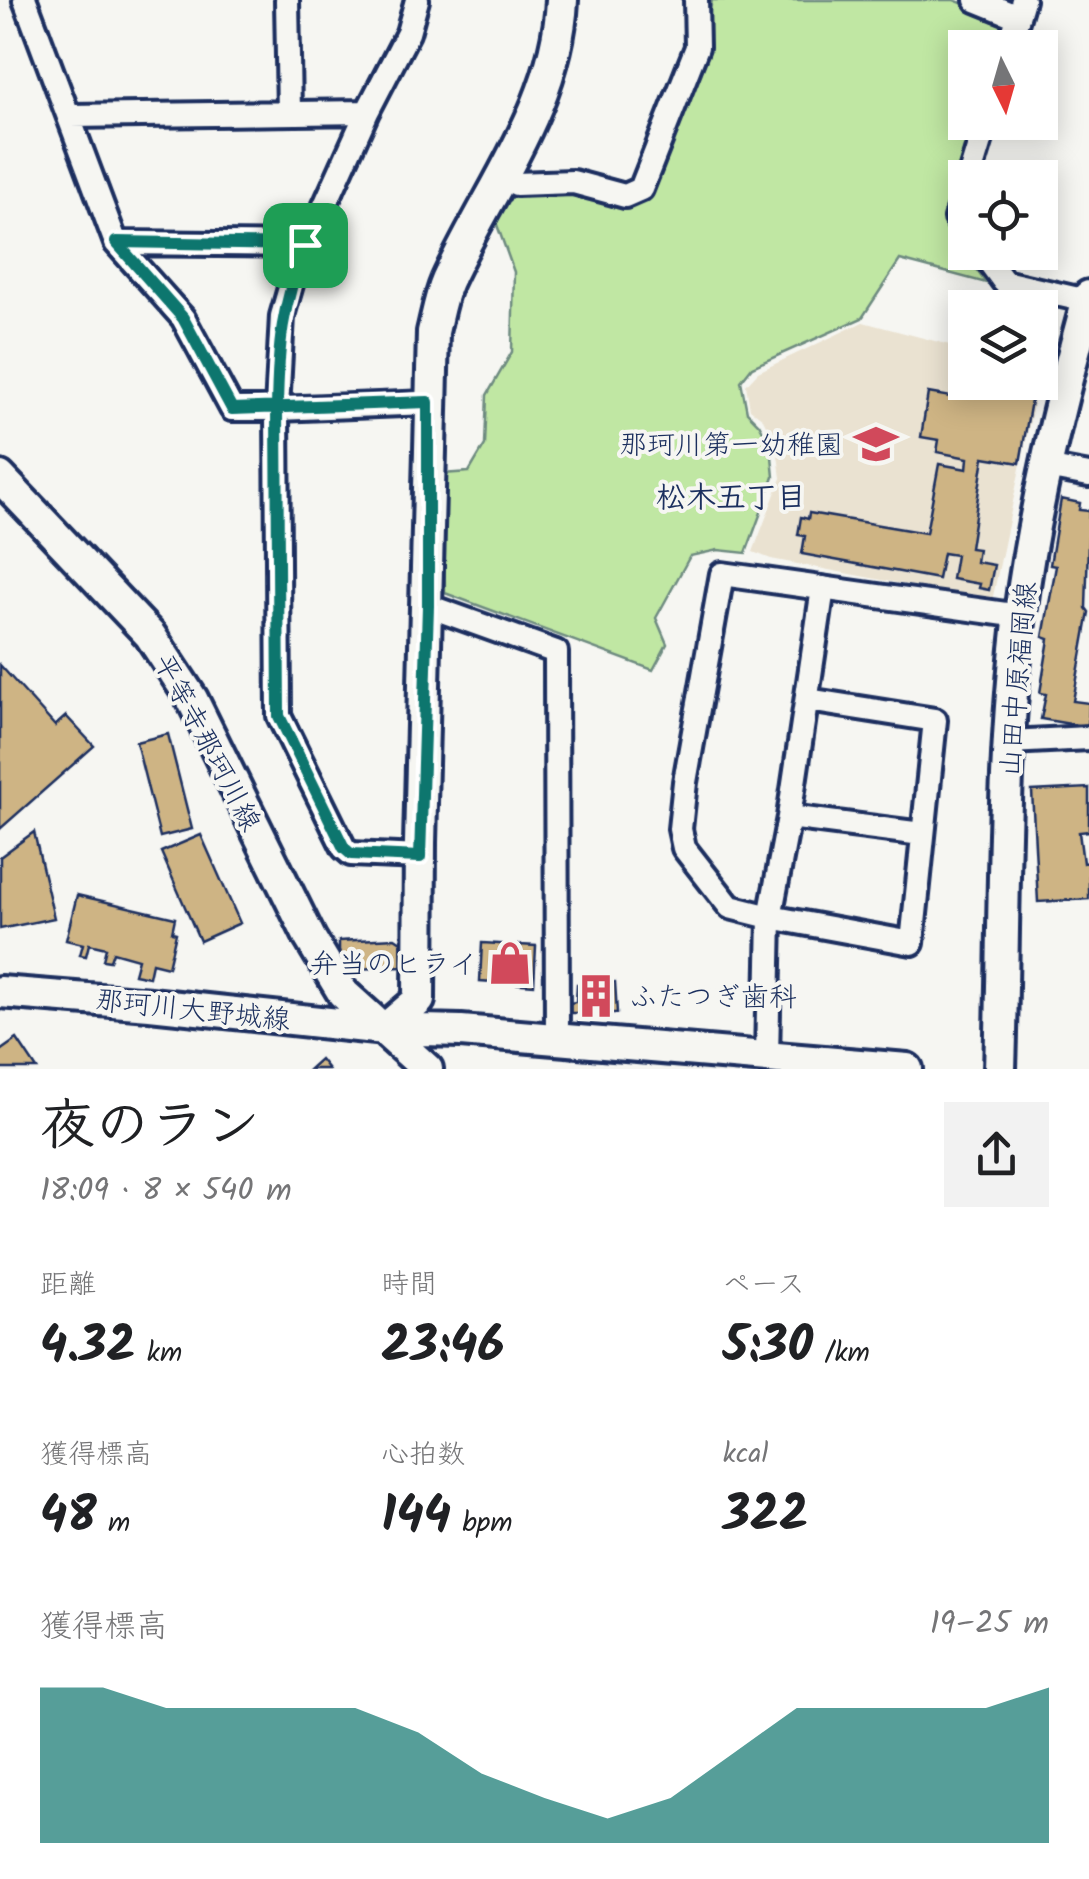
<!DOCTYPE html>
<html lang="ja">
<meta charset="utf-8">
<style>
:root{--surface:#fff;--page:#f2f2f2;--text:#202124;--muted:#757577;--accent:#0f766e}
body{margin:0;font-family:Kalam,"Klee One",sans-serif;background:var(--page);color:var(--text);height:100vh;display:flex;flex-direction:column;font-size:38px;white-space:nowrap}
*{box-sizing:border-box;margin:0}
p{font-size:32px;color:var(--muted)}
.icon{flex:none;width:55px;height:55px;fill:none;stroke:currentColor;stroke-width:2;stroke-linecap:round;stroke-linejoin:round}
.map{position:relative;height:1069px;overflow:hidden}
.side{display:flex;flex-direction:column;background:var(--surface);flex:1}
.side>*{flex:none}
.needle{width:65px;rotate:175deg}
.controls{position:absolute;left:948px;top:30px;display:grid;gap:20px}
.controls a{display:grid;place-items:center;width:110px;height:110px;border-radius:0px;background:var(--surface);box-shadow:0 5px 25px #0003;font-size:50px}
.pin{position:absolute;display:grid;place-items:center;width:85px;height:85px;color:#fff;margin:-42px;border-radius:20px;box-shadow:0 5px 15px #0006}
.round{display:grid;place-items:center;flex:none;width:105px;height:105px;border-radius:0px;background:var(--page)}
.headline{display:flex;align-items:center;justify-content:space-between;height:170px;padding:0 40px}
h1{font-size:55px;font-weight:600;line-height:75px}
.metrics{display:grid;grid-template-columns:repeat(3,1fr);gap:15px;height:170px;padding:10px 40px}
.metrics div{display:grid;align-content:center}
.metrics b{font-size:50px;font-weight:600}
.metrics small{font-size:28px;font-weight:400}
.metrics p{font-size:28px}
.chart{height:280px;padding:20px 40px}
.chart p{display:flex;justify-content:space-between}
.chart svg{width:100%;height:180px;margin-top:10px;fill:var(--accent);opacity:.7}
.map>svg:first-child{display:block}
</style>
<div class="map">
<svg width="1089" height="1069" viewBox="0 0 1089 1069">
<rect width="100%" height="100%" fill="#f6f6f2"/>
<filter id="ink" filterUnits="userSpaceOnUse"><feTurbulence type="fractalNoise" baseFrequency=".01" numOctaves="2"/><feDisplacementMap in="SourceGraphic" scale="20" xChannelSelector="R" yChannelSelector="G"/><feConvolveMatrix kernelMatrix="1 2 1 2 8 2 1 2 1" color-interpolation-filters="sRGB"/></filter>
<g filter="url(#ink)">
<path fill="#eae2d1" d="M863 322 965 349V382L1038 383 992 601 771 559 753 552 781 478 777 447 763 419 750 409 746 385 758 372Z"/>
<path fill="#c0e7a3" stroke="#6e8b80" stroke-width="2.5" d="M712 0H954L1006 20 999 47 965 48V122L977 123 947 229 986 283 900 260 862 318 752 367 741 381 747 412 759 424 771 446 774 477 746 553 718 550 690 556 656 618 667 644 653 670 445 593 443 474 469 472 485 445 487 395 512 352 514 272 496 222C499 216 502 206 506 200 525 177 605 197 630 203L706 31Z"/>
<path fill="#ceb484" stroke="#1b2f5e" stroke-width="2.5" d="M956 371 965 373V382L1034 384 1020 463 984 457 970 548 978 549 976 562 994 565 989 590 979 588 980 584 952 579 956 555 943 553 938 579 802 554 805 536 798 535 801 517 808 519 809 513 926 533 939 464 967 469 968 458 937 452 939 440 921 437 928 393 951 397Z
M1061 499 1080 503 1079 510 1089 511 1086 608 1089 612 1073 701 1089 703 1088 727 1041 719 1046 694 1040 693 1049 639 1043 637 1056 566 1050 565Z
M0 665 55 726 66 716 94 746 0 829Z
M168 734 192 829 160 837 136 742Z
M1089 788V831L1079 832 1083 863 1089 862V899L1038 902 1032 791Z
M34 832 54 918 0 929V857Z
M201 835 240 923 200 941 161 852Z
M77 895 175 918 172 932 176 933 168 967 152 963 149 977 134 974 138 959 113 952 110 961 103 960 106 948 89 944 86 956 80 955 83 944 66 940Z
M395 938 401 942 402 967 353 969 339 952V941Z
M482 943 536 946 534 985 480 981Z
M615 982 617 1013H570L569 1003 576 1002 577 984Z
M17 1039 37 1069H0V1051Z
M320 1059 328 1069H309Z"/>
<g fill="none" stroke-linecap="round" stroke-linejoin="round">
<g stroke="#1b2f5e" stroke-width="30">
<path id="street" d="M25 0 116 243
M287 0 289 113
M976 0 1018 17
M1009 48 1023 0
M70 116 367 112
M503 176 516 184 573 182 625 196 641 189 697 47 696 0
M969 178 986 122
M965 190 956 218 965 230
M305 245 116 243 183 318 232 409H277L282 316 294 274 367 112 408 33 417 0
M982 252 1004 282 1087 301
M1046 467 1089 475
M428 606 556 652 557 1039
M808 700 935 720 912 943 770 917 789 817 823 588
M1009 742 1089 738
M789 817 922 834
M420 857 351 854 344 848 279 716 277 409 429 403
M767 1057 770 917 730 907 684 848 680 829 685 782 722 574 1020 616"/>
</g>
<g stroke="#1b2f5e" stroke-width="38">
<path id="secondary" d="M0 477 150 635 192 699 310 938 343 993 427 1069
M0 992 150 1004 385 1029 461 1031 907 1069
M385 1029 419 1000 420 843 433 332C437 316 440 297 447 281 489 189 557 105 562 0
M1000 1069C1005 918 1001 765 1020 614 1034 507 1060 401 1089 296"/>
</g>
<use href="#street" stroke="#f6f6f2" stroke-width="22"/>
<use href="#secondary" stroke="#f6f6f2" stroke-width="30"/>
</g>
</g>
<g fill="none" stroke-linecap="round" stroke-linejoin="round" filter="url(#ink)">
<g stroke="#fff" stroke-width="20">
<path id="route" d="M305 245C282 307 278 344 277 408L279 716 344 848 351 854 420 857 428 606V402L232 409 183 318 116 242 305 245"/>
</g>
<use href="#route" stroke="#0f766e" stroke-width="12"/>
</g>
<defs>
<g id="school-bare" transform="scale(3.45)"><path d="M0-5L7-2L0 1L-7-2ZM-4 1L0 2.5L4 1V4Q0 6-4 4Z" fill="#d1495b" stroke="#f6f6f2" stroke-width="2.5" paint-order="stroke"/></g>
<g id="shop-bare" transform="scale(3.45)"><path d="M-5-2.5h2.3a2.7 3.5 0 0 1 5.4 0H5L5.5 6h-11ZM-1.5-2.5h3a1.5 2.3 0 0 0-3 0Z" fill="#d1495b" stroke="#f6f6f2" stroke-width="2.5" paint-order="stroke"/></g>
<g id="building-bare" transform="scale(3.45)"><path d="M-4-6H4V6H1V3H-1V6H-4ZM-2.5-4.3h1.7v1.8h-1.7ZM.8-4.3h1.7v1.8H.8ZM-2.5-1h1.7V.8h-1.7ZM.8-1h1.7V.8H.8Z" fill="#d1495b" stroke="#f6f6f2" stroke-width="2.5" paint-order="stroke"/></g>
</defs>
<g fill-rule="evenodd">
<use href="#school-bare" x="876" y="444"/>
<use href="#shop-bare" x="510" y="963"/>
<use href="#building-bare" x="596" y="996"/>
</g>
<g text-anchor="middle" stroke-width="8" stroke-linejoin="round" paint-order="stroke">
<g font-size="28" fill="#1b2f5e" stroke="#f6f6f2" text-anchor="end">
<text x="843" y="454">那珂川第一幼稚園</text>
<text x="477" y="973">弁当のヒライ</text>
<text x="629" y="1006" text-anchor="start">ふたつぎ歯科</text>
</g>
<g font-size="28" fill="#1b2f5e" stroke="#f6f6f2">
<text transform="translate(1017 679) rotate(-85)" y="10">山田中原福岡線</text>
<text transform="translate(208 742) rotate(62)" y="10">平等寺那珂川線</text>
<text transform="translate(193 1009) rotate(6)" y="10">那珂川大野城線</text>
</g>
<g font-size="30" font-weight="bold" fill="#1b2f5e" stroke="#f6f6f2">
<text x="731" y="507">松木五丁目</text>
</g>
</g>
</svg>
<div class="controls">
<a><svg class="needle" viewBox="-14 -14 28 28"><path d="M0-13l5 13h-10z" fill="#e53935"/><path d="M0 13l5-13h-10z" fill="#757577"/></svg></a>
<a><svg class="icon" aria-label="locate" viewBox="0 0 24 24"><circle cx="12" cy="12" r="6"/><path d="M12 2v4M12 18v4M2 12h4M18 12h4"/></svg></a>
<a><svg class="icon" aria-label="layers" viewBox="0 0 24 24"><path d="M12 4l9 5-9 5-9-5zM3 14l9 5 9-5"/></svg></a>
</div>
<div class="pin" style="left:305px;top:245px;background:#1e9e55"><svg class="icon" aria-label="arrive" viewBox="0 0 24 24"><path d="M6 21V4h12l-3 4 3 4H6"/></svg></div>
</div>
<section class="side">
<div class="headline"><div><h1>夜のラン</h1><p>18:09 · 8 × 540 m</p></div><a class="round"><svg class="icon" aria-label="share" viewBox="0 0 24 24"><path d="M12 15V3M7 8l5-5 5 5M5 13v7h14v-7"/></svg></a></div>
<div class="metrics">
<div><p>距離</p><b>4.32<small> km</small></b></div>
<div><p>時間</p><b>23:46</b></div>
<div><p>ペース</p><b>5:30<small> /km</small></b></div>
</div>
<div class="metrics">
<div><p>獲得標高</p><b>48<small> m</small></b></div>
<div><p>心拍数</p><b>144<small> bpm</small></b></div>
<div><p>kcal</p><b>322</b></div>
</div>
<div class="chart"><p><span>獲得標高</span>19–25 m</p>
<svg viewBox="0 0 160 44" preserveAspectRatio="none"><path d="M0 44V6L10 6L20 11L30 11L40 11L50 11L60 17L70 27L80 33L90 38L100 33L110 22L120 11L130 11L140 11L150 11L160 6V44z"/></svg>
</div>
</section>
